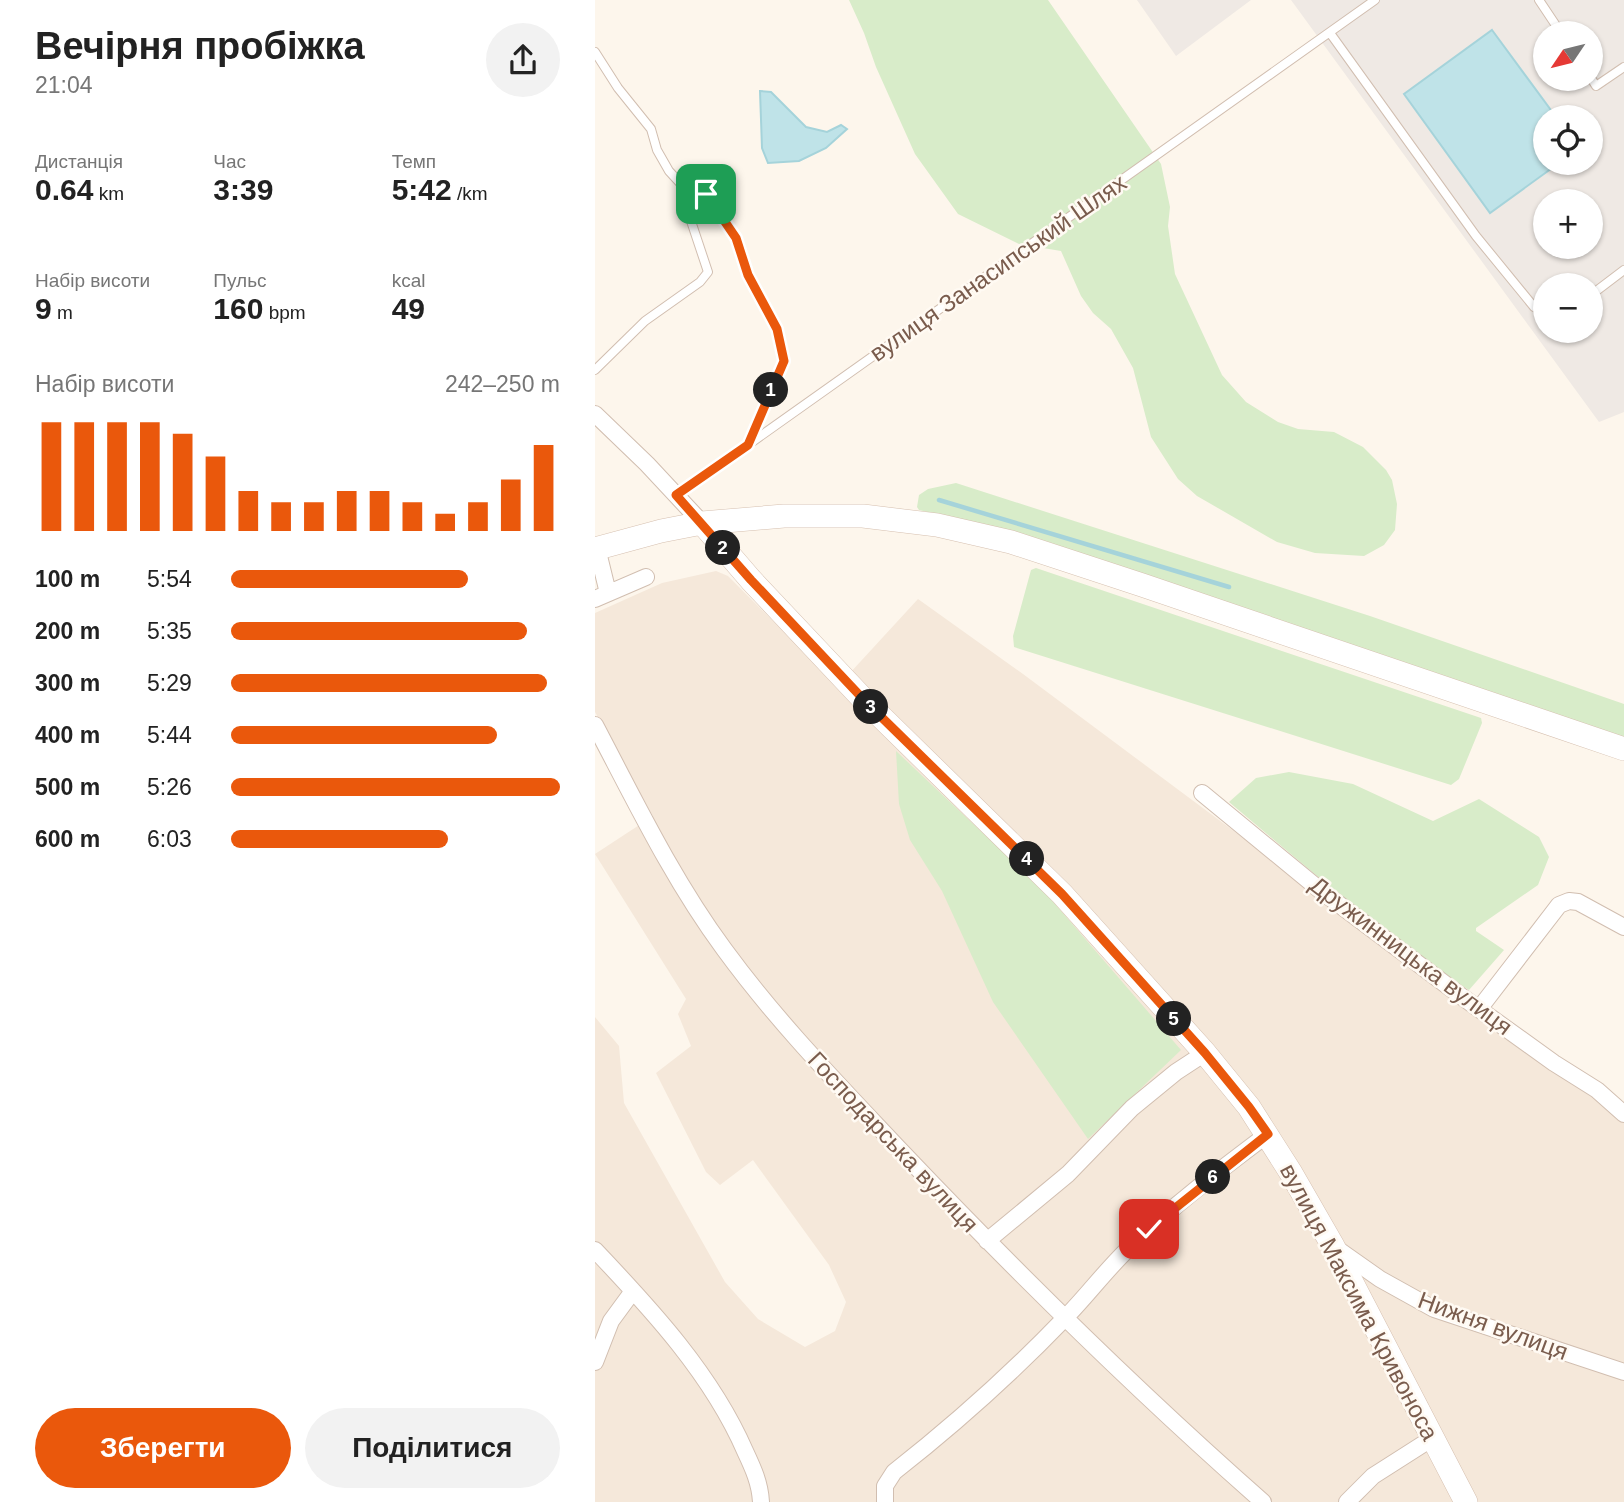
<!DOCTYPE html>
<html lang="uk">
<meta charset="utf-8">
<style>
:root{--surface:#fff;--page:#f2f2f2;--text:#222;--muted:#767676;--accent:#ea580c}
body{margin:0;font-family:Helvetica,sans-serif;background:var(--page);color:var(--text);height:100vh;display:flex;flex-direction:column;font-size:26px;white-space:nowrap}
*{box-sizing:border-box;margin:0}
p{font-size:23px;color:var(--muted)}
.icon{flex:none;width:38px;height:38px;fill:none;stroke:currentColor;stroke-width:2;stroke-linecap:round;stroke-linejoin:round}
.map{position:relative;flex:1;overflow:hidden}
.details{display:flex;flex-direction:column;background:var(--surface);width:595px}
.details>*{flex:none}
.needle{width:46px;rotate:235deg}
.controls{position:absolute;left:938px;top:21px;display:grid;gap:14px}
.controls a{display:grid;place-items:center;width:70px;height:70px;border-radius:50%;background:var(--surface);box-shadow:0 2px 5px #0004;font-size:35px}
.pin{position:absolute;display:grid;place-items:center;width:60px;height:60px;color:#fff;margin:-30px;border-radius:14px;box-shadow:0 4px 10px #0006}
.km{position:absolute;width:35px;height:35px;margin:-18px;border-radius:50%;background:#222;color:#fff;font-size:19px;line-height:35px;text-align:center}
.round{display:grid;place-items:center;flex:none;width:74px;height:74px;border-radius:37px;background:var(--page)}
.overview{display:flex;align-items:center;justify-content:space-between;height:119px;padding:0 35px}
h1{font-size:38px;font-weight:800;line-height:52px}
.metrics{display:grid;grid-template-columns:repeat(3,1fr);gap:10px;height:119px;padding:7px 35px}
.metrics div{display:grid;align-content:center}
.metrics b{font-size:30px;font-weight:800}
.metrics small{font-size:19px;font-weight:400}
.metrics p{font-size:19px}
.chart{height:196px;padding:14px 35px}
.chart p{display:flex;justify-content:space-between}
.chart svg{width:100%;height:126px;margin-top:7px;stroke:var(--accent);stroke-width:6}
.action{display:flex;gap:14px;margin-top:auto;padding:14px 35px}
.action a{flex:1;height:80px;border-radius:42px;background:var(--accent);color:#fff;font-size:28px;font-weight:800;line-height:80px;text-align:center}
.action a+a{background:var(--page);color:var(--text)}
ul{padding:0 35px;list-style:none;font-size:23px}
li{display:grid;grid-template-columns:112px 84px 1fr;align-items:center;height:52px}
li i{height:18px;border-radius:9px;background:var(--accent)}
main{display:flex;flex:1;min-height:0}
.map>svg:first-child{display:block}
</style>
<main>
<section class="details">
<div class="overview"><div><h1>Вечірня пробіжка</h1><p>21:04</p></div><a class="round"><svg class="icon" aria-label="share" viewBox="0 0 24 24"><path d="M12 15V3M7 8l5-5 5 5M5 13v7h14v-7"/></svg></a></div>
<div class="metrics">
<div><p>Дистанція</p><b>0.64<small> km</small></b></div>
<div><p>Час</p><b>3:39</b></div>
<div><p>Темп</p><b>5:42<small> /km</small></b></div>
</div>
<div class="metrics">
<div><p>Набір висоти</p><b>9<small> m</small></b></div>
<div><p>Пульс</p><b>160<small> bpm</small></b></div>
<div><p>kcal</p><b>49</b></div>
</div>
<div class="chart"><p><span>Набір висоти</span>242–250 m</p>
<svg viewBox="0 0 160 44" preserveAspectRatio="none"><path d="M5 44V6M15 44V6M25 44V6M35 44V6M45 44V10M55 44V18M65 44V30M75 44V34M85 44V34M95 44V30M105 44V30M115 44V34M125 44V38M135 44V34M145 44V26M155 44V14"/></svg>
</div>
<ul>
<li><b>100 m</b>5:54<i style="width:72%"></i></li>
<li><b>200 m</b>5:35<i style="width:90%"></i></li>
<li><b>300 m</b>5:29<i style="width:96%"></i></li>
<li><b>400 m</b>5:44<i style="width:81%"></i></li>
<li><b>500 m</b>5:26<i style="width:100%"></i></li>
<li><b>600 m</b>6:03<i style="width:66%"></i></li>
</ul>
<div class="action"><a>Зберегти</a><a>Поділитися</a></div>
</section>
<div class="map">
<svg width="1029" height="1502" viewBox="0 0 1029 1502">
<rect width="100%" height="100%" fill="#fdf6ec"/>
<path fill="#f5e8da" d="M121 571 133 576 243 686 323 599 428 674 923 1043 1015 1106 1029 1119V1502H0V1017L24 1046 29 1103 130 1282 163 1319 210 1347 240 1331 251 1302 234 1265 158 1160 125 1185 111 1172 61 1073 96 1046 83 1014 91 999 0 854 58 816 0 712V613L67 583Z"/>
<path fill="#efe9e4" fill-rule="evenodd" d="M542 0H656L581 56Z
M696 0H1029V412L1004 422ZM950 33H996V79H950ZM950 117H996V163H950ZM950 201H996V247H950ZM950 285H996V331H950Z"/>
<path fill="#d8ecc9" d="M254 0H453L566 164 575 207 573 226 580 274 627 375 651 402 683 422 703 429 739 432 768 447 791 470 797 480 802 504 800 530 789 545 769 556 720 553 682 542 602 496 583 479 556 437 538 368 516 329 498 313 486 296 466 251 424 244 363 214 320 154 281 67 269 33Z
M361 483 775 616 1029 704V738L437 537 324 510 322 507 324 495 333 489Z
M441 568 886 718 887 723 864 779 856 785 419 647 418 636 436 570Z
M301 751 448 890 586 1050 493 1139 398 1002 347 891 315 840 304 804Z
M694 772 758 784 838 821 884 799 944 837 954 857 943 885 881 928V931L909 950 874 990 816 955 634 802 661 778Z"/>
<path fill="#bfe3e8" stroke="#a5d3da" stroke-width="2" d="M897 30 961 117H950V163H964L895 213 809 94Z
M165 91 176 92 211 127 232 132 246 125 252 129 231 148 204 161 173 163 167 148Z"/>
<g fill="none" stroke-linecap="round" stroke-linejoin="round">
<path stroke="#a5d3da" stroke-width="4.5" d="M344 500 634 587"/>
<g stroke="#d1beb0" stroke-width="10">
<path id="lane" d="M944 0 966 33
M735 33 881 236 939 307 950 312
M0 52 23 88 56 129 62 150 74 171 96 195 111 194 141 238 153 275 182 329 189 361 153 445
M996 78 1001 86 1029 67
M996 295 1029 270
M0 370 50 321 105 282 113 272 95 218 96 195
M81 496 780 0"/>
</g>
<g stroke="#d1beb0" stroke-width="18">
<path id="street" d="M0 414 52 464 107 523
M2 548 13 593
M0 599 51 577
M0 725C40 801 78 880 129 949 183 1023 245 1086 307 1152 423 1274 542 1391 668 1502
M607 793 725 890 870 999 959 1063 1002 1090 1029 1114
M884 1009 964 905 974 901 983 902 1029 927
M392 1241 473 1174 537 1108 581 1072 610 1053
M741 1248 785 1279 839 1309 1029 1372
M0 1250C57 1310 117 1375 150 1451 158 1468 165 1483 166 1502
M0 1362 16 1321 38 1291
M290 1502V1486L299 1472C359 1425 416 1374 469 1319 491 1297 510 1271 533 1249 576 1207 625 1170 673 1134
M752 1502 778 1476 836 1439"/>
</g>
<g stroke="#d6c0b0" stroke-width="24">
<path id="secondary" d="M107 523 156 580 270 701 467 894 610 1053 654 1107 696 1173 738 1246 871 1502
M0 549 66 531 107 523 189 516H268L342 525 416 542 547 585 1029 749"/>
</g>
<use href="#lane" stroke="#fff" stroke-width="8"/>
<use href="#street" stroke="#fff" stroke-width="16"/>
<use href="#secondary" stroke="#fff" stroke-width="23"/>
</g>
<g fill="none" stroke-linecap="round" stroke-linejoin="round">
<g stroke="#fff" stroke-width="14">
<path id="route" d="M111 194 141 238 153 275 182 329 189 361 153 445 81 495 156 580 270 701 467 894 610 1053 654 1107 673 1134 554 1229"/>
</g>
<use href="#route" stroke="#ea580c" stroke-width="9"/>
</g>
<g text-anchor="middle" stroke-width="5" stroke-linejoin="round" paint-order="stroke">
<g font-size="24" fill="#7a5c4d" stroke="#fffaf3">
<text transform="translate(403 268) rotate(-35)" y="8">вулиця Занасипський Шлях</text>
<text transform="translate(816 956) rotate(37)" y="8">Дружинницька вулиця</text>
<text transform="translate(298 1142) rotate(47)" y="8">Господарська вулиця</text>
<text transform="translate(764 1302) rotate(62)" y="8">вулиця Максима Кривоноса</text>
<text transform="translate(898 1326) rotate(20)" y="8">Нижня вулиця</text>
</g>
</g>
</svg>
<div class="controls">
<a><svg class="needle" viewBox="-14 -14 28 28"><path d="M0-13l5 13h-10z" fill="#e53935"/><path d="M0 13l5-13h-10z" fill="#767676"/></svg></a>
<a><svg class="icon" aria-label="locate" viewBox="0 0 24 24"><circle cx="12" cy="12" r="6"/><path d="M12 2v4M12 18v4M2 12h4M18 12h4"/></svg></a>
<a>+</a>
<a>−</a>
</div>
<div class="pin" style="left:111px;top:194px;background:#1e9e55"><svg class="icon" aria-label="arrive" viewBox="0 0 24 24"><path d="M6 21V4h12l-3 4 3 4H6"/></svg></div>
<div class="pin" style="left:554px;top:1229px;background:#d93025"><svg class="icon" aria-label="check" viewBox="0 0 24 24"><path d="M5 12l5 5 9-10"/></svg></div>
<b class="km" style="left:176px;top:390px">1</b>
<b class="km" style="left:128px;top:548px">2</b>
<b class="km" style="left:276px;top:707px">3</b>
<b class="km" style="left:432px;top:859px">4</b>
<b class="km" style="left:579px;top:1019px">5</b>
<b class="km" style="left:618px;top:1177px">6</b>
</div>
</main>
